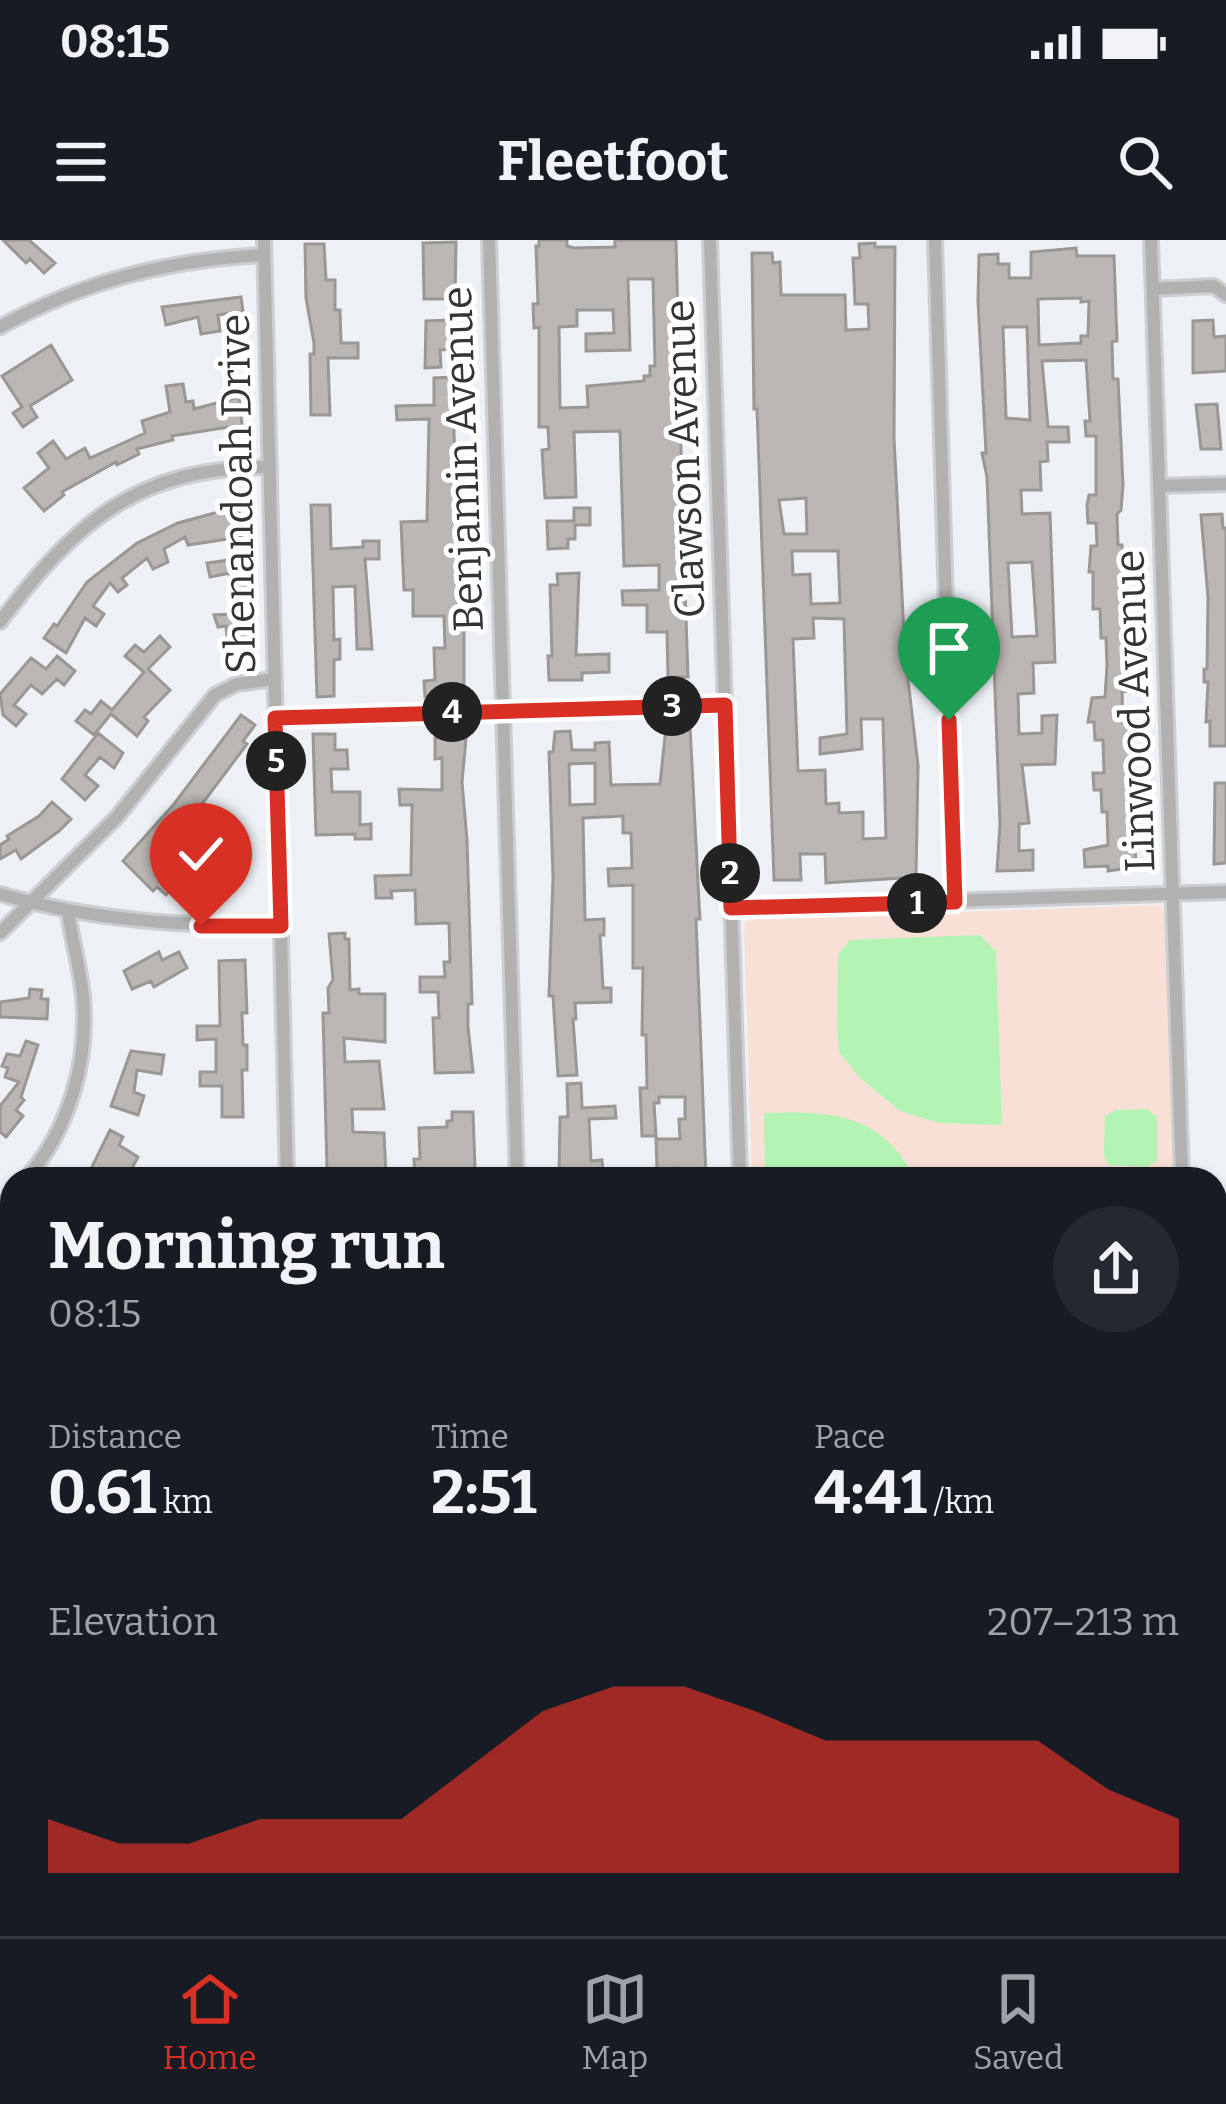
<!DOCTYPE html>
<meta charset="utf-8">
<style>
:root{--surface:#171b24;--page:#242831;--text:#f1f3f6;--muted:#9ea1a6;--line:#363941;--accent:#d93025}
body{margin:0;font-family:Bitter,serif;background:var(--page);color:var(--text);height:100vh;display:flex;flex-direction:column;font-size:45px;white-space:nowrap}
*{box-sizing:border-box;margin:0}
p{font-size:39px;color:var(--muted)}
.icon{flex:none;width:66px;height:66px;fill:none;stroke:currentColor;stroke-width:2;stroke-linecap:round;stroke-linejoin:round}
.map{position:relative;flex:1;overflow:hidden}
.details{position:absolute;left:0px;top:927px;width:1227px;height:771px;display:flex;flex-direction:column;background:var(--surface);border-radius:36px 36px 0 0;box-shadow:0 3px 9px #0004}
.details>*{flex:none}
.pin{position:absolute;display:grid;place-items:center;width:102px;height:102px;color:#fff;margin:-123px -51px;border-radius:50% 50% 50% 0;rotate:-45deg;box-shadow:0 0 12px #0007}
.pin .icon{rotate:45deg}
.km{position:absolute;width:60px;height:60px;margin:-30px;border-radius:50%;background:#222;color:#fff;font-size:33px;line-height:60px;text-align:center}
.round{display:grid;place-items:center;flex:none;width:126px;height:126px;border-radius:63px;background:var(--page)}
.headline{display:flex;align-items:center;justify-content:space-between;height:204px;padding:0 48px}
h1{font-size:66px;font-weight:700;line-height:90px}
.stats{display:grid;grid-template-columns:repeat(3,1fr);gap:18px;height:204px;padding:12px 48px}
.stats div{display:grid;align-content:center}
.stats b{font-size:60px;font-weight:700}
.stats small{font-size:33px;font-weight:400}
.stats p{font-size:33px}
.chart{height:336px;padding:24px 48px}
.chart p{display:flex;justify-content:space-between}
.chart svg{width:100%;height:216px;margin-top:12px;fill:var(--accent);opacity:.7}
.status{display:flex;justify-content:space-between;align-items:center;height:84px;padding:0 60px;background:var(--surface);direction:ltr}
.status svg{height:33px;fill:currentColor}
header{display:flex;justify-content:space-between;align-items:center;height:156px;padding:0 48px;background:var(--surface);font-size:54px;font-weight:700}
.menu{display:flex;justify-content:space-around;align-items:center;height:168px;border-top:3px solid var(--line);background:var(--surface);font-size:33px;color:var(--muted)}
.menu a{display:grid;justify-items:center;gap:6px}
.menu .on{color:var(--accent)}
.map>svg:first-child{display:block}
</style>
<div class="status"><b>08:15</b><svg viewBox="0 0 49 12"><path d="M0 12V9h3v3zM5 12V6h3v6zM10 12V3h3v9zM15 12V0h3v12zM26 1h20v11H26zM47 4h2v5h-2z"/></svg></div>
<header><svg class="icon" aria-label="menu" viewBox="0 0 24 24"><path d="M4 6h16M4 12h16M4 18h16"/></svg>Fleetfoot<svg class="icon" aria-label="search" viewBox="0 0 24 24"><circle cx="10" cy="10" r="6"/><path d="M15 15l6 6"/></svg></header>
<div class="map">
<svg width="1226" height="1696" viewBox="0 0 1226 1696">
<rect width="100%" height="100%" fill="#edf0f4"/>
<path fill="#f9dfd9" d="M0 1576 12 1592V1686H79L87 1696H0Z"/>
<path fill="#f9e0d7" d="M1161 665 1166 676 1173 939H752L744 683 750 679Z"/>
<path fill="#b3f4b4" d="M980 695 996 711 1002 885 939 883 900 871 860 838 839 812 837 789 838 714 850 700Z
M1147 869 1157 877V921L1147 927 1109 925 1104 916 1105 876 1116 870Z
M764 873C828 871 883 872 915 939H765Z"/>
<path fill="#bbb7b4" stroke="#9b9794" stroke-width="3" fill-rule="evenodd" d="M3 0H29L55 23 44 33 30 19 26 23Z
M539 0H567V6L574 8 615 7V0H676L683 293 688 304V318H684L688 437H668L667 392H647V365H623L622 351 659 350V325L624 326 620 191 574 192 576 257 545 258 542 210 549 209 548 187H539V87L534 88 533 64H538L536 6H539ZM628 39H653L655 126H650V136H644V141L587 146 588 167 560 168 559 87 577 86V70H613L614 93 586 94V111L630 110Z
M456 2 455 59H424L423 3Z
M875 3V7H895L894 198 905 414 918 525 916 637 826 643 825 614H800L801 640H774L757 169H754L752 13H772L773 23 780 22 781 55H845L846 90 869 89 868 64H855L853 18H860L859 4ZM806 258 807 294H784L779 260ZM792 311H838L840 363 811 364 810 334 793 335ZM813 378 844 379 847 494 820 498V514L862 509 861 479H883L886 598 863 599V572L839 573V563L826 564 825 530 798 531 793 399 814 398Z
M305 4H324L326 40H335V70H340L341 103H358V118H328L330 175H311L310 114H314V103L306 58Z
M1076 8 1077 16H1114L1117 101 1112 102 1113 139H1118L1123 245 1121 270 1117 274 1118 305H1122L1125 375H1121L1122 411H1127L1129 451 1122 452 1123 483H1128L1132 507 1128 557H1132L1130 605H1135L1136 627 1108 631V626L1085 627 1084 610 1108 605 1107 572H1102L1101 550H1094L1093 533H1104L1103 500H1095L1094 482H1088L1092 458 1105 457 1107 426 1106 398H1101L1100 369H1093V332H1089L1091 306H1097L1096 283H1088L1087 265 1089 255H1096V196H1086L1085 181H1090L1086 120 1042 121 1048 187H1068L1069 202H1047L1048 221 1040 222 1041 250H1021L1022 274 1050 273 1055 422 1033 423 1034 453 1018 454 1019 494 1042 493V476L1057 475 1055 524 1022 525 1029 583 1019 584V611L1033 610V630L997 631 1000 584 987 237 982 213H986L978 61 979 15 998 14V24H1009V38H1031V12ZM1081 58V62L1089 61 1088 96H1081V103L1039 105 1038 59ZM1003 87H1027L1030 180 1006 178ZM1032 322 1037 396 1012 397 1008 323Z
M241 57 243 71 218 75 220 91 201 94 198 77 166 85 162 67Z
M451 80 453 109 440 110 441 127 425 128 426 81Z
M1213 80 1214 97 1226 96V131L1193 133V81Z
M51 105 72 140 30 166 37 177 23 187 13 173 22 167 2 136Z
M453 137 455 247 464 301V454L425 457 424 441 435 440 434 408H445L444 376H413V350H404L401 282 427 281 429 179 397 180 396 166 434 165V138Z
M183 144 186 162 193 161 194 169 239 157 242 185 172 196 173 200 137 209 139 214 117 225 116 222 62 252 64 255 44 271 24 248 49 228 38 213 53 201 66 219 85 208 90 218 145 193 142 181 170 172 166 146Z
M1217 164 1221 209H1201L1196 165Z
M311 265H330L331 309 363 307V301H379V319H365L372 409H357L355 346 333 347 334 400 340 399V419L334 420V456L317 457Z
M574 268H590V285H575V299H568V308L548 309 547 281H574Z
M229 269 230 273 239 271 241 297 188 305 185 297 164 309 168 322 153 329 147 318 122 338 127 345 118 352 110 343 93 366 104 374 96 386 85 378 66 413 44 398 54 384 57 386 87 342 137 303 178 283Z
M1222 274 1223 288H1226V506H1210V481L1206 482 1208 442H1204V429H1207L1208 357 1201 275Z
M251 317 252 331 245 332V398L227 397 226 386 218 387 214 375 231 374 230 333 210 337 207 323Z
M579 333 576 415 609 414V432L582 433V440H549L548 416H552L550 345H558L557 334Z
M160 396 170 407 148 429 170 450 144 477 148 481 137 496 111 474 94 495 76 481 85 470 91 474 101 461 112 470 144 432 125 416 135 405 144 412Z
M57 416 75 431 64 445 57 439 42 454 31 445 14 465 26 474 16 486 3 475 0 454 31 418 46 429Z
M241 475 255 485 243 501 247 504 202 564 206 566 200 573 221 589 212 600 193 586 174 609 188 620 172 640 176 644 166 655 157 647 153 651 123 621 174 564Z
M690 486 699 663 700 679H696L706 939H678V928L657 929 656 899H680L679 879H685V857H659V863H654L656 896H642L640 848H647L646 795H642L643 728H633V645L609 646 608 629 632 628 631 593H623V576L583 578 585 680 604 679V695H600L603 748H611V762L575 763 576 779H573L577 835 558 836 553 756H549L553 637 549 512H553L555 492 570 491 572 510H595V503L609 502 611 545 660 544 666 487ZM595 523V564L570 565 569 524Z
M98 493 123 513 114 528 100 517 85 535 98 546 85 560 62 539Z
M313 494H335V510H347L348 529H331L332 552H360V585L371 584V599H355V594L316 595Z
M435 498H466L462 542 467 600 472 764H468V787L473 832 435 833 433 778H439L438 752H420V737H445L444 722H450L449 683 416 684 415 650 391 651 392 658H376L375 636 411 635 412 565H400L399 549 442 550V518L435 519Z
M1215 543H1226V623L1214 624Z
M52 562 71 579 59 591 21 619 16 610 0 619V605L9 599 7 596 39 576Z
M231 615 248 629 243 639 230 650 221 643 206 661 195 651 216 629 211 625 217 618 224 624Z
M345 693V699H349L350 750 359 749V754H385V802L344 798 345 822 379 821 384 869H352L353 892 384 893 386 936 370 937V932L332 934V929H327L323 773H329L328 748 333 740 329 694Z
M159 712 162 720 179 712 187 728 154 747 151 741 132 749 124 731Z
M245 720 247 773H242L243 805H247V830H242L243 877H222V846H200V832H216V799L197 800V786H220L219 721Z
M30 749 42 750 41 759H48L47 779 0 777V762L29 758Z
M26 801 38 805 21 857 24 860 16 870 23 876 6 897 0 892V866L19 842 5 837 8 828 2 826 7 814 20 816Z
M131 811 164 815 161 834 137 830 134 852 144 856 138 875 111 866Z
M581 843 582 868 615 866 616 878 589 879 591 921 602 920 603 932 576 933V939H559L560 877H568L567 844Z
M452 872H473L475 929 443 930V939H415L414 919H420L419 888 447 887V881H452Z
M110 890 123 897 119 905 138 917 126 939H86Z
M12 1451V1514L0 1517V1452Z"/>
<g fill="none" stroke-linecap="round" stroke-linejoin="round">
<g stroke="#cbced2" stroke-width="12">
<path id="lane" d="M0 1315 3 1370
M3 1371 11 1384 12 1413
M0 1433 12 1423
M0 1590 12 1607
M68 1686 75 1696"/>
</g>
<g stroke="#cbced2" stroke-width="18">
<path id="street" d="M264 0 287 939
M489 0 517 939
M710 0 740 939
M935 0 955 662
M1151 0 1182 939
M1153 49 1214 46 1226 55
M0 87C84 41 168 20 264 15
M1159 246 1226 244
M0 382C76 281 138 227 270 227
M275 478 725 465
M0 654C93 681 185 686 281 686
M731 668 1226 652
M0 693 117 577 215 455 237 444 274 439
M26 939C69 889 89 822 83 756 80 728 72 700 68 672
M0 967 12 955
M0 1094H12
M1215 1639 1226 1638
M201 1686 208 1696
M531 1686 532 1696
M751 1686V1696
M981 1686V1696
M1211 1686 1212 1696
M102 1691 112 1686"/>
</g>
<g stroke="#cbced2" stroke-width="22">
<path id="secondary" d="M1215 1269 1226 1268
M0 1311H12"/>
</g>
<use href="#lane" stroke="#b2b1af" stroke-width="6"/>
<use href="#street" stroke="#b2b1af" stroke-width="12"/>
<use href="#secondary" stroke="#949390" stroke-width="16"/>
</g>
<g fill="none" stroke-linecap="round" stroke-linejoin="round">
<g stroke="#fff" stroke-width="24">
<path id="route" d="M201 686H281L275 478 725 465 731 668 955 662 949 480"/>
</g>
<use href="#route" stroke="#d93025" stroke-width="15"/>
</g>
<g text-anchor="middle" stroke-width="10" stroke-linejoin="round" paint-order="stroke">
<g font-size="42" fill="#323435" stroke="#fff">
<text transform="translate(462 219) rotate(-92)" y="15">Benjamin Avenue</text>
<text transform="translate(684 219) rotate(-92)" y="15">Clawson Avenue</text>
<text transform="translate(237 254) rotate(-91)" y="15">Shenandoah Drive</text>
<text transform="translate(1134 471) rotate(-92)" y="15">Linwood Avenue</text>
</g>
</g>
</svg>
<div class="pin" style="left:949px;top:480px;background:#1e9e55"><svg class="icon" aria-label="arrive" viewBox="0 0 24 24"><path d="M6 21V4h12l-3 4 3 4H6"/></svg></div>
<div class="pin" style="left:201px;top:686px;background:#d93025"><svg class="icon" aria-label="check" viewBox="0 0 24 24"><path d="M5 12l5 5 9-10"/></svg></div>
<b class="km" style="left:917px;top:663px">1</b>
<b class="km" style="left:730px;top:633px">2</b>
<b class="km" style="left:672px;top:466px">3</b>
<b class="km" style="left:452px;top:472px">4</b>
<b class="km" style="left:276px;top:521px">5</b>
<section class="details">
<div class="headline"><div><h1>Morning run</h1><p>08:15</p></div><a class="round"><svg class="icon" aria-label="share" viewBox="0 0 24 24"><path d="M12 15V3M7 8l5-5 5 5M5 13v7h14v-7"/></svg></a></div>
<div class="stats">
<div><p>Distance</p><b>0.61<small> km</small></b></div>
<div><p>Time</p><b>2:51</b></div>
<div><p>Pace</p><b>4:41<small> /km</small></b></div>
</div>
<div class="chart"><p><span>Elevation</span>207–213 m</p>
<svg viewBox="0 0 160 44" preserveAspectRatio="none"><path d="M0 44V33L10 38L20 38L30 33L40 33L50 33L60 22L70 11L80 6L90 6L100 11L110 17L120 17L130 17L140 17L150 27L160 33V44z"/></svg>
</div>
</section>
</div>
<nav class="menu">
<a class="on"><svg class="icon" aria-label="home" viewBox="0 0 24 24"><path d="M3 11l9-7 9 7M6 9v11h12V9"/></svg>Home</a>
<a><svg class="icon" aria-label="map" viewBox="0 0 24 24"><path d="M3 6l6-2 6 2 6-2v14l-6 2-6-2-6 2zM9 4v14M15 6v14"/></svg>Map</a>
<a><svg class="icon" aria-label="saved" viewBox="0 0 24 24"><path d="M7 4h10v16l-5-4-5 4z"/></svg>Saved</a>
</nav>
